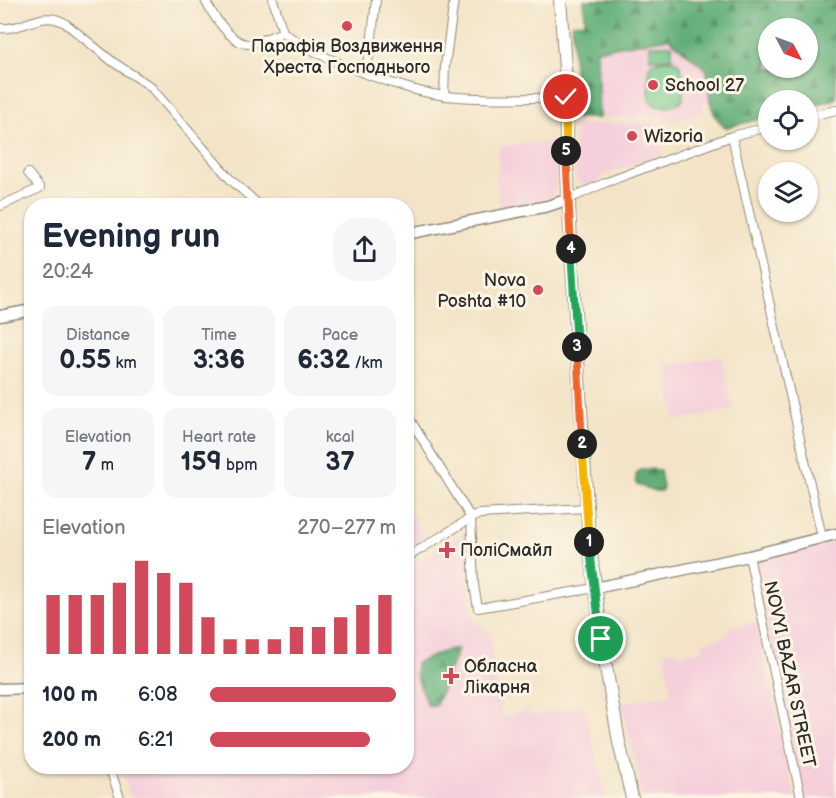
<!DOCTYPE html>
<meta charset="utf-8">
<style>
:root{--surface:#fff;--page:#f6f6f7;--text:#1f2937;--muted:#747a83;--accent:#d1495b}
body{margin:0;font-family:"Balsamiq Sans",sans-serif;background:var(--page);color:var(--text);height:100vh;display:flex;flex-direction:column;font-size:22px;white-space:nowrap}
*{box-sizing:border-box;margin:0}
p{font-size:20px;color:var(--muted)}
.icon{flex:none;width:33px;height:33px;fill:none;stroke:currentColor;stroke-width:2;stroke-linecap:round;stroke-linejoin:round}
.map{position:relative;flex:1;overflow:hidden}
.sheet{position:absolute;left:24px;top:198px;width:390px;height:576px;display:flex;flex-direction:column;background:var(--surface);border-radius:24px;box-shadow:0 2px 4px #0004}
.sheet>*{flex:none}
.needle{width:39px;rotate:131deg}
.buttons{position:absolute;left:758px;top:18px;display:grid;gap:12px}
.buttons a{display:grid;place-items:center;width:60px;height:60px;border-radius:50%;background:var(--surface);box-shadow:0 2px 4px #0004;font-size:30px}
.pin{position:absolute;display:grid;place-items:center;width:51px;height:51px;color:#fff;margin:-26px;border:3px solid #fff;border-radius:50%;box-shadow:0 2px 6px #0007}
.km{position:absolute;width:30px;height:30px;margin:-15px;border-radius:50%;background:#222;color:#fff;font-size:16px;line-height:30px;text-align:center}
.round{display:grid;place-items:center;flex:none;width:63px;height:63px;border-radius:24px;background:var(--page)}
.headline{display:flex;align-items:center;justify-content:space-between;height:102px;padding:0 18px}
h1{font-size:33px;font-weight:600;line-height:45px}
.figures{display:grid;grid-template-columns:repeat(3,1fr);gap:9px;height:102px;padding:6px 18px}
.figures div{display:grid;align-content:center;border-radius:15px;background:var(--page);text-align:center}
.figures b{font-size:26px;font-weight:600}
.figures small{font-size:16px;font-weight:400}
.figures p{font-size:16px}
.chart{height:168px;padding:12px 18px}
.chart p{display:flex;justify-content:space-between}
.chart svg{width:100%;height:108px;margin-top:6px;stroke:var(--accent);stroke-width:6}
ul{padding:0 18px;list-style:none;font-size:20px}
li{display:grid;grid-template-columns:96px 72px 1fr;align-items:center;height:45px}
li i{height:15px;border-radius:8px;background:var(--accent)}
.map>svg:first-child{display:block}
</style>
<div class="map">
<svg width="836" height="798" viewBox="0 0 836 798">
<defs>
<pattern id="forest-firs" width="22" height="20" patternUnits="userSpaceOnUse" patternTransform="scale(1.5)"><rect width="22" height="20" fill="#61ae78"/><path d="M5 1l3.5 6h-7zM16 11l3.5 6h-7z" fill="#508e63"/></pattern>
</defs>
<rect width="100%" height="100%" fill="#fcf5e5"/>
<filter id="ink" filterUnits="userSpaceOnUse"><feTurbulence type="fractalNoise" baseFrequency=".0167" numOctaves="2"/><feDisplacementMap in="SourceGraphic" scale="12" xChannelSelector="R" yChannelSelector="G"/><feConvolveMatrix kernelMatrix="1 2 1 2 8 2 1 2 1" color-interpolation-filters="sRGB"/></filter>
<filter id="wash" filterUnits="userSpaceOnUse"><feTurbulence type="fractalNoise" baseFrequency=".008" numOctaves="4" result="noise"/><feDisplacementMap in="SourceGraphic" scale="24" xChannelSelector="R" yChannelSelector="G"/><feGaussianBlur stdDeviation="1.35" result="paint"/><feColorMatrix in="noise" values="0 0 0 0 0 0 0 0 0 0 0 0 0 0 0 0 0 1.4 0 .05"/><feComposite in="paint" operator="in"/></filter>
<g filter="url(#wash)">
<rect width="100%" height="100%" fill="#f3e4c7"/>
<path fill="#f5cfda" d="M668 38 707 70 711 101H703V112L664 123 662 116 599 118 597 50Z
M653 121 664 153 604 175 598 182 588 186 583 185 578 182 576 179 574 125Z
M554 142 556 187 553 195 550 198 500 208 496 175 500 168 498 146Z
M721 356 733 410 674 421 668 366Z
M406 508 430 544 407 558Z
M467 532 471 616 490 635 502 717 527 710 530 716 584 706 606 798H131L120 767 406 766 407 568Z
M836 540V798H805L756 568 757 562 761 558Z
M755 621 795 798H643L624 715 621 711 619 703 671 694 665 652 676 650 677 655 704 650 702 642 728 636 727 630 729 628Z"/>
<path fill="url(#forest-firs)" stroke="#466c52" stroke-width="1.5" fill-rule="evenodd" d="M584 0H836V99L807 107V100H768V117L725 128 715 116 710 101 707 70 668 38 597 50 599 118H576L572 23 585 22ZM768 28H807V68H768Z
M644 469 660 470 663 488 661 491H655L637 485C635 477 635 471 644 469Z
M450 649H458L436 705H427L416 675V663Z"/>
<path fill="#77ca8d" stroke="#517a5c" stroke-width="1.5" d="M650 45H672V58L650 59Z
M674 60C686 66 683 87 683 99 677 108 664 108 654 105L649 100V67C654 59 665 60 674 60Z"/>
</g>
<g filter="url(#ink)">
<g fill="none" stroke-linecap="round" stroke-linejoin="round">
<g stroke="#8f8879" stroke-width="10">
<path id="street" d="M205 0C212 14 230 42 247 44 256 44 274 35 283 32
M273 0 283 32C316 56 355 71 392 83 410 89 427 94 446 96 486 100 526 98 566 97
M0 28C24 31 40 9 65 23L113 62 150 86 230 179 260 206
M363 73 370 54 376 0
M444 96 445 66 454 0
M807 117 836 110
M732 136 822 537
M569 199 607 182 732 136 768 127
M0 206 40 188 28 173
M406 413 471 518 474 585 478 608 595 588
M749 556 801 798
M406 558 471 518 480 514 587 508
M109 766 120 798"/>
</g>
<g stroke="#8f8879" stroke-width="13">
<path id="secondary" d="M406 234 548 206 569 199
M0 316 32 310
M595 588 749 556 836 534
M0 689 32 688"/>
</g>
<g stroke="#8f8879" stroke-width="14">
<path id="primary" d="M560 0 566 82V149L572 264 589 540 605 661 619 742 632 798"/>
</g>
<use href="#street" stroke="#fff" stroke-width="8"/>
<use href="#secondary" stroke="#fff" stroke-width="10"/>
<use href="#primary" stroke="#fff" stroke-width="12"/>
</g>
</g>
<g fill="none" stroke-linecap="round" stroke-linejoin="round" filter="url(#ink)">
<g stroke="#fff" stroke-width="12">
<path id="split-1" d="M589 542 601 639"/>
</g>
<g stroke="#fff" stroke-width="12">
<path id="split-2" d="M582 444 589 542"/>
</g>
<g stroke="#fff" stroke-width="12">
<path id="split-3" d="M577 347 582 444"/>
</g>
<g stroke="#fff" stroke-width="12">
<path id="split-4" d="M571 249 577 347"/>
</g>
<g stroke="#fff" stroke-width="12">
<path id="split-5" d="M566 151 571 249"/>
</g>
<g stroke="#fff" stroke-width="12">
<path id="split-6" d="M566 97V151"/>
</g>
<use href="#split-1" stroke="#22a559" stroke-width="8"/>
<use href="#split-2" stroke="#f5b400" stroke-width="8"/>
<use href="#split-3" stroke="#f0652b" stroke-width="8"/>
<use href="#split-4" stroke="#22a559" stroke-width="8"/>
<use href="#split-5" stroke="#f0652b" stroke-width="8"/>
<use href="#split-6" stroke="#f5b400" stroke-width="8"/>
</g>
<g fill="#d1495b" stroke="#fcf5e5" stroke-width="2">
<circle cx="347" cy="26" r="6"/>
<circle cx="653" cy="85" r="6"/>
<circle cx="632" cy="136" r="6"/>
<circle cx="538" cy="290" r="6"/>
<path d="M444 541h6v6h6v6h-6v6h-6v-6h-6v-6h6z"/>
<path d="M448 667h6v6h6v6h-6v6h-6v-6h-6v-6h6z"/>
</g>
<g text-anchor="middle" stroke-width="6" stroke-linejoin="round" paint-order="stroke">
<g font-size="18" fill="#2b2b2b" stroke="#fcf5e5" text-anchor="start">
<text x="347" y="52" text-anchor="middle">Парафія Воздвиження<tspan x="347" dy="21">Хреста Господнього</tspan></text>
<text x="665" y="91">School 27</text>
<text x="644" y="142">Wizoria</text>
<text x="526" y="286" text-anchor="end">Nova<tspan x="526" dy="21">Poshta #10</tspan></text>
<text x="460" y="556">ПоліСмайл</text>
<text x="464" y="672">Обласна<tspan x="464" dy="21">Лікарня</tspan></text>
</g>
<g font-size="18" fill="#2b2b2b" stroke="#fcf5e5">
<text transform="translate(790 674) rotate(78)" y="6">NOVYI BAZAR STREET</text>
</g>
</g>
</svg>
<div class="buttons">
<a><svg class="needle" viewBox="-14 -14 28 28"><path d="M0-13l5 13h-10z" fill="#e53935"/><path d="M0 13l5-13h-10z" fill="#747a83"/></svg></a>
<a><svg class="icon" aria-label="locate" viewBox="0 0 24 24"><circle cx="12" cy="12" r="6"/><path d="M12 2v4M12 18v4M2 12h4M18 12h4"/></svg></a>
<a><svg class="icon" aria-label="layers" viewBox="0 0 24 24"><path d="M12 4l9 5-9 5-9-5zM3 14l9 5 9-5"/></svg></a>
</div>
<div class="pin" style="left:601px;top:639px;background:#1e9e55"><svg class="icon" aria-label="arrive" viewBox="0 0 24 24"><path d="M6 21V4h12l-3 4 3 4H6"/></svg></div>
<div class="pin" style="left:566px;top:97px;background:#d93025"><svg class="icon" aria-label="check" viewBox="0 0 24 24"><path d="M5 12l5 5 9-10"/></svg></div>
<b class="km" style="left:589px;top:542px">1</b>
<b class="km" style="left:582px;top:444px">2</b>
<b class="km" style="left:577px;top:347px">3</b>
<b class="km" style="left:571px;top:249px">4</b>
<b class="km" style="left:566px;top:151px">5</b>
<section class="sheet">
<div class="headline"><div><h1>Evening run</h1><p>20:24</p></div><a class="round"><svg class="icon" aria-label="share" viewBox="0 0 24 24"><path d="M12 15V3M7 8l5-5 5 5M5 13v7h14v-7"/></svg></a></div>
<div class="figures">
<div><p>Distance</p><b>0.55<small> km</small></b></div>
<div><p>Time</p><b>3:36</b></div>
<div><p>Pace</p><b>6:32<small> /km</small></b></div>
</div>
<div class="figures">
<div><p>Elevation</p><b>7<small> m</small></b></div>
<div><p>Heart rate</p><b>159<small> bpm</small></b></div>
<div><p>kcal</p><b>37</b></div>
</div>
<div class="chart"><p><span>Elevation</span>270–277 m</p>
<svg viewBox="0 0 160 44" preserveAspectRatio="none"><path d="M5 44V20M15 44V20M25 44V20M35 44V15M45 44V6M55 44V11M65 44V15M75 44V29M85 44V38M95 44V38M105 44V38M115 44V33M125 44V33M135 44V29M145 44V24M155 44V20"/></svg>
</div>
<ul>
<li><b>100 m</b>6:08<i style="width:100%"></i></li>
<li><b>200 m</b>6:21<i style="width:86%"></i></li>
</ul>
</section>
</div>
